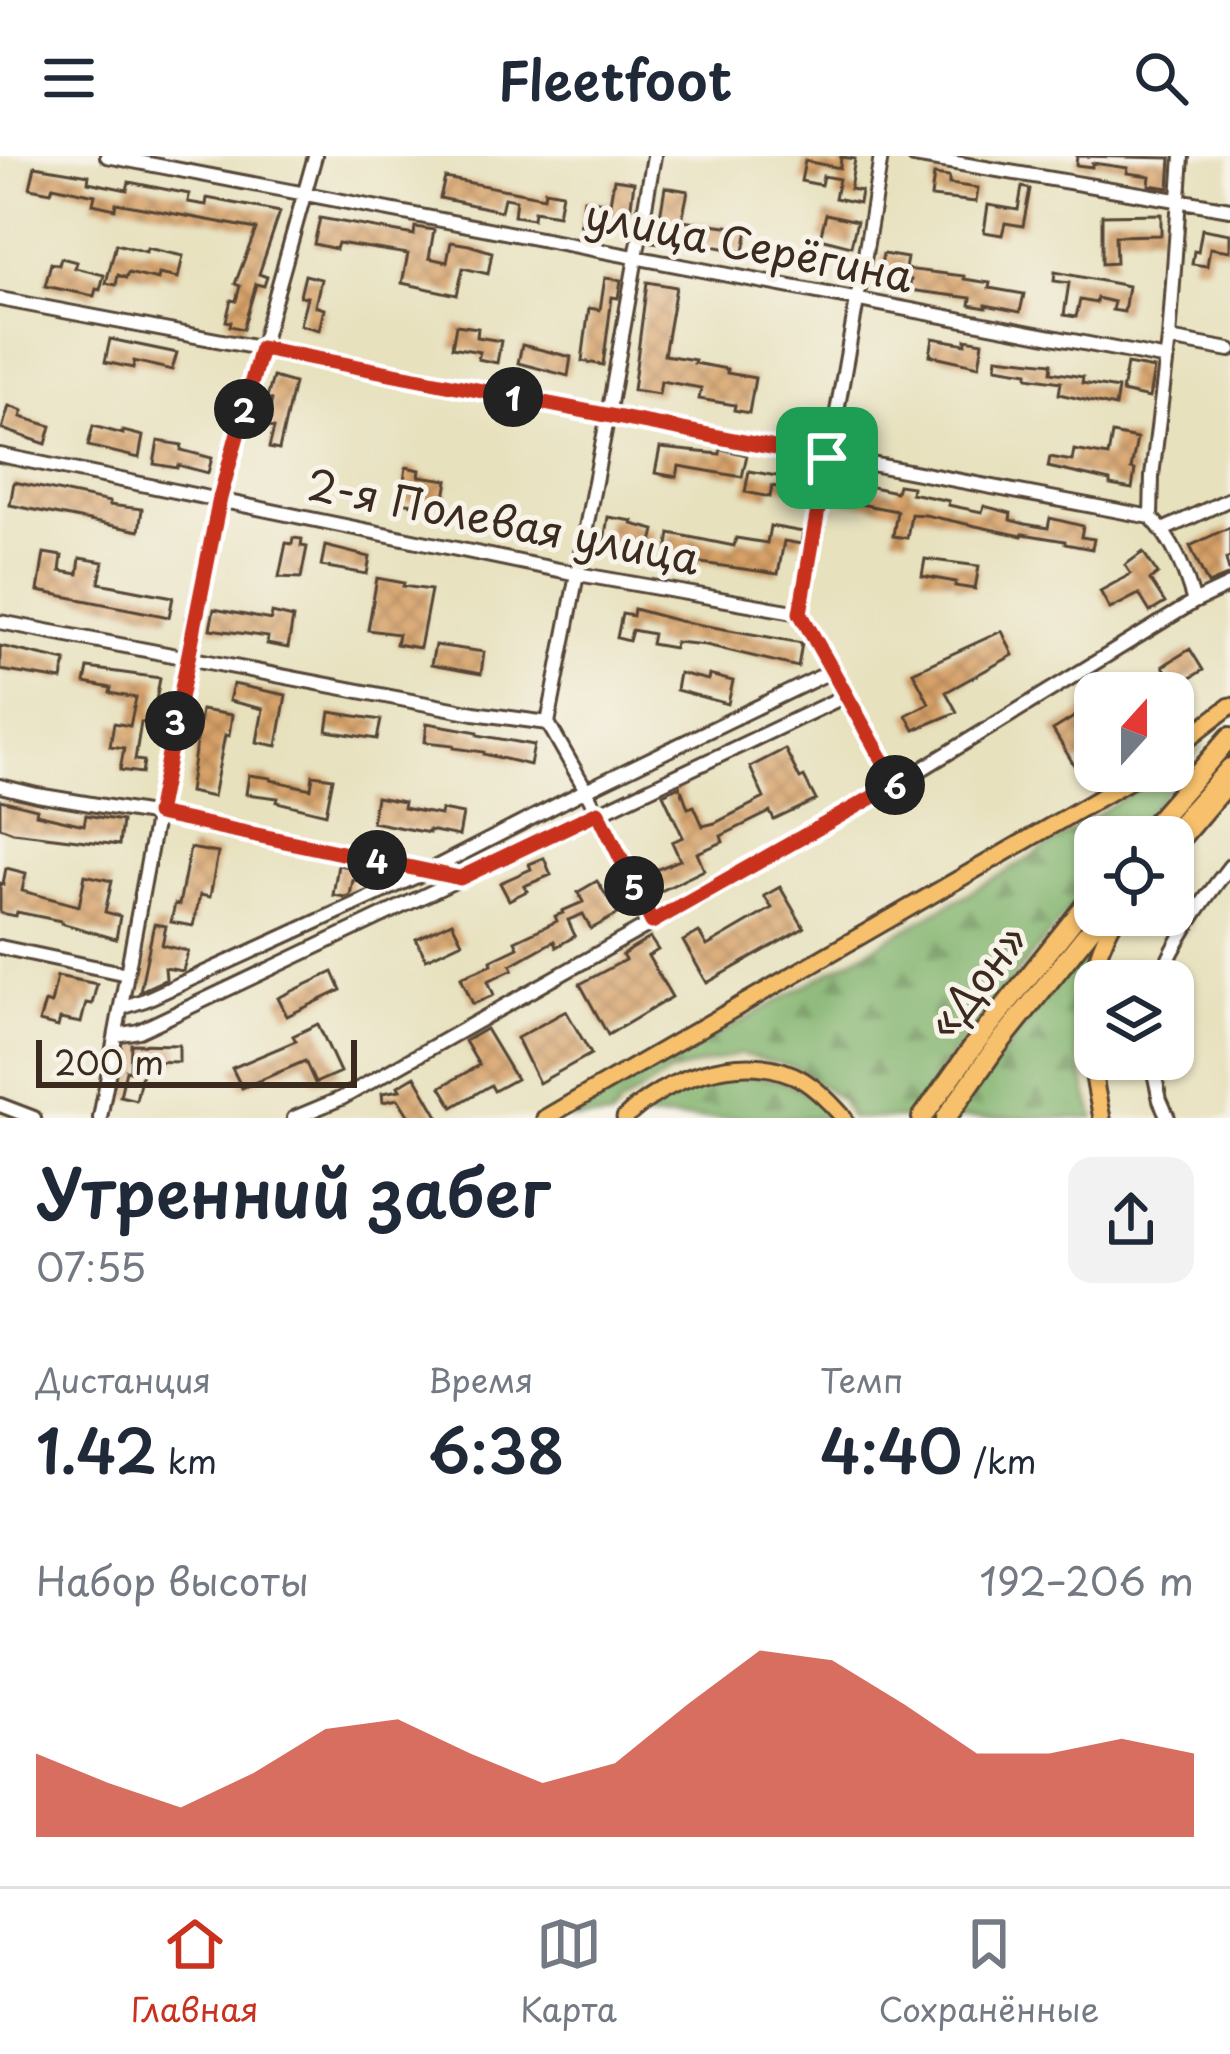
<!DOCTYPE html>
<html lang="ru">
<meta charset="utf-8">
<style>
:root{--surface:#fff;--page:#f2f2f3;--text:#1f2937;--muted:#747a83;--line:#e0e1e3;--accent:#c8321e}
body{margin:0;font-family:"Playpen Sans",sans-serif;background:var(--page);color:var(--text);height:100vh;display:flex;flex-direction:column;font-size:45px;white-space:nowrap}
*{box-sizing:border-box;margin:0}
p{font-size:39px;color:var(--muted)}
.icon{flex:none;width:66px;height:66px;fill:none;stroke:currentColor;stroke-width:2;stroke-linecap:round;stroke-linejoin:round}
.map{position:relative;height:962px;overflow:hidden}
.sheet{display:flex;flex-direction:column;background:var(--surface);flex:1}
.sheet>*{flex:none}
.needle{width:78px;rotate:21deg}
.tools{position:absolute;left:1074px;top:516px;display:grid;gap:24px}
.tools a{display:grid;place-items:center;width:120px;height:120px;border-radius:24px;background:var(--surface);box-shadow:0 3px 9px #0004;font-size:60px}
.scale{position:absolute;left:36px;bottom:30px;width:321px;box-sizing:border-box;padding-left:12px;border:6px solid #3b2a1e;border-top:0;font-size:33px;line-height:42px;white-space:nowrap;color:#3b2a1e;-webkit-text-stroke:9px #f7f3e8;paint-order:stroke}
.pin{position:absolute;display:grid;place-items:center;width:102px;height:102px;color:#fff;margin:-51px;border-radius:24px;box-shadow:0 6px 18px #0006}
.km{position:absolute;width:60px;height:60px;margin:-30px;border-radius:50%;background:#222;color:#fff;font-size:33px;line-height:60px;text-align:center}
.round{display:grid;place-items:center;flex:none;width:126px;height:126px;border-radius:24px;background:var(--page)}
.headline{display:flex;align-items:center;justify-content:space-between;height:204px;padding:0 36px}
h1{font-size:66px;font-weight:600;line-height:90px}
.stats{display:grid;grid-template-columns:repeat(3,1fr);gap:18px;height:204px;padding:12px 36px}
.stats div{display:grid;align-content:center}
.stats b{font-size:60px;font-weight:600}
.stats small{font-size:33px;font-weight:400}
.stats p{font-size:33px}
.chart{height:336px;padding:24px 36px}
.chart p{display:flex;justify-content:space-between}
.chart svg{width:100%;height:216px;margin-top:12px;fill:var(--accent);opacity:.7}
header{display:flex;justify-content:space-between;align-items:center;height:156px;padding:0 36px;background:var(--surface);font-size:54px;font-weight:600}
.dock{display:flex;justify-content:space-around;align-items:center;height:168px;border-top:3px solid var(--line);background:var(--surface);font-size:33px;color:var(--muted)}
.dock a{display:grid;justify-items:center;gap:6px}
.dock .selected{color:var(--accent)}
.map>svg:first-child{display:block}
</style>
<header><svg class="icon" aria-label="menu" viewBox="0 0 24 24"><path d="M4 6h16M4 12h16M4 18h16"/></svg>Fleetfoot<svg class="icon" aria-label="search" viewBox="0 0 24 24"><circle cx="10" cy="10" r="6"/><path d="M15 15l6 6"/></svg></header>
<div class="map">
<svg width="1230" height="962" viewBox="0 0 1230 962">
<defs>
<pattern id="forest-firs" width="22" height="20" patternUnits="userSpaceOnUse" patternTransform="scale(3)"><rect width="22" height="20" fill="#80b26c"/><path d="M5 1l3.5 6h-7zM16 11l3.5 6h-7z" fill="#6a9158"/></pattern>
<pattern id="building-cross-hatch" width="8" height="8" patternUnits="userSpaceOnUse" patternTransform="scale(3)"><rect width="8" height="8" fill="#d7a167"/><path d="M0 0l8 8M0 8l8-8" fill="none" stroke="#b08354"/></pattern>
</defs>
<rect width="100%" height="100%" fill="#f7f3e8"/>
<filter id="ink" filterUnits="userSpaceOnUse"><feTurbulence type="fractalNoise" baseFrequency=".00833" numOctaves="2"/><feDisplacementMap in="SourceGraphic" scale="24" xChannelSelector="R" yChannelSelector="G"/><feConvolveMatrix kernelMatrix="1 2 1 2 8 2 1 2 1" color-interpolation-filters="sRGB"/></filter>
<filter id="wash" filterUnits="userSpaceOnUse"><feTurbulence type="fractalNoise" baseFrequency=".004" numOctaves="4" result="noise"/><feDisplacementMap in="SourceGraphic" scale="48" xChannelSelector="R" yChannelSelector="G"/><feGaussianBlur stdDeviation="2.7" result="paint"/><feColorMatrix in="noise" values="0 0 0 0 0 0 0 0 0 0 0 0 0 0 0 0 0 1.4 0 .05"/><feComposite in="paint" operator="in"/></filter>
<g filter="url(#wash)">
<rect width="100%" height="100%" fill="#e7e1be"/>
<path fill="url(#forest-firs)" stroke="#5e6e45" stroke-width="3" d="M1205 589 1128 681H1095V721L954 896 910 962H850L842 944 795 911 740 898 670 917 619 950 611 962H571L1022 707 1165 615H1173V610Z
M1109 759C1095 791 1077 833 1076 868 1076 900 1085 933 1095 962H954Z
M729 920C781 921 795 923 831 962H636C664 940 695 929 729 920Z"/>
<g id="blocks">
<path fill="url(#building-cross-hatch)" d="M1077 0 1171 2 1169 32 1149 29 1150 20 1127 17 1128 12 1092 7V11L1076 9Z
M841 1 855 3 850 33 861 35 859 47 835 42 839 23 823 20 821 29 801 25 805 5 840 12Z
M35 10 89 19 88 26 127 34 129 26 189 38 188 46 206 49 207 42 280 56 259 118 267 121 264 130 256 128 243 173 230 170 231 166 226 165 231 144 236 145 240 130 235 128 256 73 116 47 115 53 93 48 95 39 53 30 51 36 30 32Z
M934 19 949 21V28L978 32 976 46 931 41Z
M445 22 544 41 545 34 562 37 558 59 534 55 533 63 514 60 516 44 504 42 501 55 440 42Z
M614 23 634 26 628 73 580 69 584 43 610 47Z
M665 31 688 35 682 64 748 73 744 96 707 89V92L652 86 655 66 659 67Z
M1022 31 1030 33 1023 70 1005 67 1002 79 984 76 988 49 1018 54Z
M826 58 857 65 851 90 820 82Z
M1161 58V79L1115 80 1116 107 1102 108V59Z
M320 62 414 79 415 71 434 74 429 102 447 106 451 86 469 89 492 96 488 118 463 112 457 139 402 127 408 98 338 87 336 93 314 88Z
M1202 73 1230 78V95L1210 92 1207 110 1192 108 1194 95 1198 96Z
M116 88 146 96 147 92 183 100 178 122 159 118 158 124 128 117 126 122 118 119 116 129 106 127Z
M883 98 907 102 905 113 964 120V123L990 127 989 132 1024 138 1020 156 986 149V152L970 149 971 142 909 134 911 124 879 118Z
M61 102 77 106 75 112 104 119 100 134 96 133 94 140 45 130 51 107 59 109Z
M1055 116 1128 130 1124 156 1112 154 1114 146 1097 142 1096 147 1080 144 1076 161 1064 159 1069 127 1054 125Z
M305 119 321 123 315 150 324 153 319 174 300 169 307 141 300 140Z
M605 122 621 124 618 142 612 141 603 209 582 205 589 152 600 154Z
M647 126 676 131 664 199 695 204 694 207 727 213V217L755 222 749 257 734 254 735 249 699 243 701 232 661 225 659 238 633 234Z
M456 169 478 172 477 181 501 185 497 207 478 203 480 196 452 191Z
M933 182 966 188V183L983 186 979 210 930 199Z
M110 183 177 197 172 214 134 205 133 212 105 206Z
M522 189 571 201 568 220 518 207Z
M997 201 1052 207 1051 216 1083 221 1082 227 1118 233 1115 251 1059 238 1061 226 1028 221V216L996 211Z
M1127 208 1154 213 1149 242 1122 236Z
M273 221 294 227 279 294 269 292 274 272 266 270 272 244 267 242Z
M9 250 23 255 21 261 51 270 46 288 2 273Z
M93 270 123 278V275L143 280 139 302 88 290Z
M1112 278 1137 283 1131 313 1135 314 1132 333 1110 329V325L1048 311 1050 301 1072 305 1074 294 1108 300Z
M158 285 182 289 181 294 212 302 208 317 178 309 177 312 154 308Z
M660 292 720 298 721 293 747 299 742 321 679 310 677 321 655 317Z
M406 311 420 314 419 320 448 324 444 348 415 343 414 348 401 346Z
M783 313 810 319 806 337 772 330 770 341 745 336 749 315 782 321Z
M14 326 110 346 109 349 142 353 139 375 10 349Z
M858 328 896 336 898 329 912 331 911 337 949 345 948 349 982 356 984 350 1011 357 1010 364 1025 368 1048 372 1050 362 1083 370 1081 381 1094 383 1092 393 1065 388V385L1023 378 1022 380 925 359 911 358 907 382 893 380 897 355 838 344 840 333 857 336Z
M608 361 633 365 632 368 655 374 650 395 604 385Z
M770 370 803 376 801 388 784 385 778 418 666 402 670 377 734 390 736 382 767 387Z
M1230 371V401L1226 403 1230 419 1208 428 1190 390Z
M293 382 302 383 301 390 307 391 301 422 279 421 286 387 292 388Z
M325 390 370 401 367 418 321 410Z
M1143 396 1158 418 1150 424 1165 447 1150 456 1139 438 1110 453 1100 435 1131 418 1125 409Z
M44 397 62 400 60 415 78 418 80 402 103 406 99 427 173 441 169 461 38 435Z
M925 403 979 410 975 433 955 430 956 426 922 420Z
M377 422 404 427 403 430 431 434 420 492 396 488 398 478 368 474Z
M214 453 271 464 272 457 293 462 288 492 267 488 268 481 210 473Z
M634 453 679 465 802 487 798 511 706 489 675 486 674 492 651 488 653 478 632 474 629 485 617 482 622 458 633 460Z
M1002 475 1013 499 946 536 957 556 914 574 906 559 929 547 913 516Z
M435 489 484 496 481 518 431 509Z
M0 490 66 505 62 524 0 514Z
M1190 493 1203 514 1176 531 1163 510Z
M88 512 160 522 152 568 141 566 135 604 144 605 142 617 120 614 124 592 110 590 114 567 130 570 136 542 110 537 111 532 85 527Z
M679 517 708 524 709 519 733 525 728 548 676 534Z
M233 528 286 539 277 590 257 586 263 553 229 545Z
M1095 548V596L1074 609 1053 574Z
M201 554 232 559 229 580 225 579 213 641 189 636Z
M330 556 381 564 377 583 327 575Z
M427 567 478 576V579L534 589 530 609 484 598V596L454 592V589L425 586Z
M785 593 800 623 804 621 816 644 774 664 770 656 721 680 723 686 697 697 704 714 661 735 653 715 680 704 672 686 683 681 663 638 680 630 688 652 694 650 703 670 715 667 764 642 750 611Z
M249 619 271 622V624L311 633 313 619 333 622 326 658 277 646 278 642 246 638Z
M376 641 404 646 403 652 440 659 441 654 463 658 459 680 429 674V677L372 666Z
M0 644 37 653 36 658 84 669 86 659 122 665 119 689 13 676 0 671Z
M190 692 218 697 210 741 200 739 193 770 171 766 175 748 179 749Z
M544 702 551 719 524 730 527 735 509 744 500 727 531 713 529 708Z
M338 709 381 717 379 726 353 724 350 739 345 741 333 739Z
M6 712 26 717 22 735 79 750 85 719 112 725 105 756 120 760 116 783 61 767V765L17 756 16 760 0 757V727L3 728Z
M597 725 618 758 591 773 583 758 568 764 575 780 556 791 554 785 511 809 513 813 488 825 494 839 473 848 461 821 492 808 491 804 518 791 515 785 557 765 555 760 563 757 562 755 583 746 578 736Z
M780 731 804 772 707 827 683 785 699 776 707 790 772 752 764 740Z
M452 766 462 786 426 803 416 783Z
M154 768 166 770 162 789 188 795 183 815 165 812 166 823 140 835Z
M650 782 658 794 648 800 672 841 608 879 580 828 625 804 622 799Z
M333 816 341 834 287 860 278 842Z
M57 820 97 828 92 848 86 847 81 867 60 863 58 871 39 866 45 846 51 848Z
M566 855 591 898 539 927 517 882Z
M318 868 340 916 315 927 305 905 242 932 232 912 296 885 293 880Z
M486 873 516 923 494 935 491 929 453 951 441 931 479 909 465 885Z
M131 888 179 889V906L145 905 136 944 120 940 126 914 130 915Z
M415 920 439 962H410L398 943 383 946 382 937 400 934 398 930Z"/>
</g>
</g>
<g filter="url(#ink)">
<use href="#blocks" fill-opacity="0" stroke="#554536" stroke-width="3"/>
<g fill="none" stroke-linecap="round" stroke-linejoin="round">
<g stroke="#554536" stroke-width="18">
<path id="minor" d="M107 0 1167 203
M914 0 1230 53
M0 143 1151 361
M1169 183 1230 194
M0 299 578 418 800 457 896 629
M1163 374 1230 343
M1194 446 1230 429
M800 457C827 304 858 153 881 0
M0 466 474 557 548 567
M548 567 608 259 654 0
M548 567 586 634 652 766
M0 630 37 639 157 659 458 721
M0 791 127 818
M1159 825C1176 782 1202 746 1230 710
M121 852 145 844 428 715 586 634 832 515
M116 879 139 875 847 539
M1151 903 1160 944 1168 962
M0 949 34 962
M100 962 186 502 219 342 315 0
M294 962 342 942 896 629 1194 446C1184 412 1175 388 1151 361L1152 320 1169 183 1182 0"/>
</g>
<g stroke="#554536" stroke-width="21">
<path id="major" d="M1173 594 1230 550
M1173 693 1230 626
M545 962 1146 615
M625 962C664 923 739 895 793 919 811 927 831 947 844 962
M1102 962C1087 895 1077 819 1118 759"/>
</g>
<g stroke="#554536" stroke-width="24">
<path id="highway" d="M1143 681 1230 581
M1168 681 1230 612
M922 962 978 884 1095 737
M946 962 993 895 1102 759"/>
</g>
<use href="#minor" stroke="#fff" stroke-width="12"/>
<use href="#major" stroke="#f7c06c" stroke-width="15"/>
<use href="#highway" stroke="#f7c06c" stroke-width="18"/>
</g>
</g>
<g fill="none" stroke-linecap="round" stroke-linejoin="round" filter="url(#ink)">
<g stroke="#fff" stroke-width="24">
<path id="route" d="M261 192 827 302 800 457 896 628 652 766 598 656 460 722 157 658 220 342Z"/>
</g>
<use href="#route" stroke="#c8321e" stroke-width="15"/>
</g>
<g text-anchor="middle" stroke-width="10" stroke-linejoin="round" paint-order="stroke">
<g font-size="42" fill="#3b2a1e" stroke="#f7f3e8">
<text transform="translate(749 90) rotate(11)" y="15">улица Серёгина</text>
<text transform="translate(503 366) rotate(11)" y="15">2-я Полевая улица</text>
<text transform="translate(978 826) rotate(-52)" y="15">«Дон»</text>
</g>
</g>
</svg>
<div class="tools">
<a><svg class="needle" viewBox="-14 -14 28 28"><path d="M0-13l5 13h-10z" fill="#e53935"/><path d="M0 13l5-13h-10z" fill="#747a83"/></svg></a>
<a><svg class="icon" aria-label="locate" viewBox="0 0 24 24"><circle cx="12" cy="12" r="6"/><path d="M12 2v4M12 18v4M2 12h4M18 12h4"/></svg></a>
<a><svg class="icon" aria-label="layers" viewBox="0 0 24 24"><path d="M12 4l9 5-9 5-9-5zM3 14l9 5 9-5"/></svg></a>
</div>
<div class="scale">200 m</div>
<div class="pin" style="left:827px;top:302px;background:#1e9e55"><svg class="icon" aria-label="arrive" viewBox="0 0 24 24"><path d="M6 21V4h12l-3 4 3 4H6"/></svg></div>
<b class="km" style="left:513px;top:241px">1</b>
<b class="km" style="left:244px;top:253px">2</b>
<b class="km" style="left:175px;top:565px">3</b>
<b class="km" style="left:377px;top:704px">4</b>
<b class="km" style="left:634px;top:730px">5</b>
<b class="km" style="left:895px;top:629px">6</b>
</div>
<section class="sheet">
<div class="headline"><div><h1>Утренний забег</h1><p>07:55</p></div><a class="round"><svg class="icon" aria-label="share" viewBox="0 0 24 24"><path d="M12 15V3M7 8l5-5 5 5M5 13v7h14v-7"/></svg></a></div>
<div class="stats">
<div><p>Дистанция</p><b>1.42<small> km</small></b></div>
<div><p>Время</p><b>6:38</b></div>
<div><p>Темп</p><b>4:40<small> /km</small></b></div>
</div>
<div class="chart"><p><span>Набор высоты</span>192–206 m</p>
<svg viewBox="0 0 160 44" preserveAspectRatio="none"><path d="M0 44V27L10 33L20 38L30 31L40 22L50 20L60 27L70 33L80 29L90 17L100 6L110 8L120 17L130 27L140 27L150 24L160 27V44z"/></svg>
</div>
</section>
<nav class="dock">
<a class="selected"><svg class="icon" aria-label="home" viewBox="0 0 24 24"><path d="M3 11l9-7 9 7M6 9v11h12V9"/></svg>Главная</a>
<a><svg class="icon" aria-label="map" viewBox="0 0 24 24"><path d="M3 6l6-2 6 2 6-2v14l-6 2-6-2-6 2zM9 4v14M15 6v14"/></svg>Карта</a>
<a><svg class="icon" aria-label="saved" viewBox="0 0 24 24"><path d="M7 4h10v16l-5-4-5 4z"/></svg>Сохранённые</a>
</nav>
